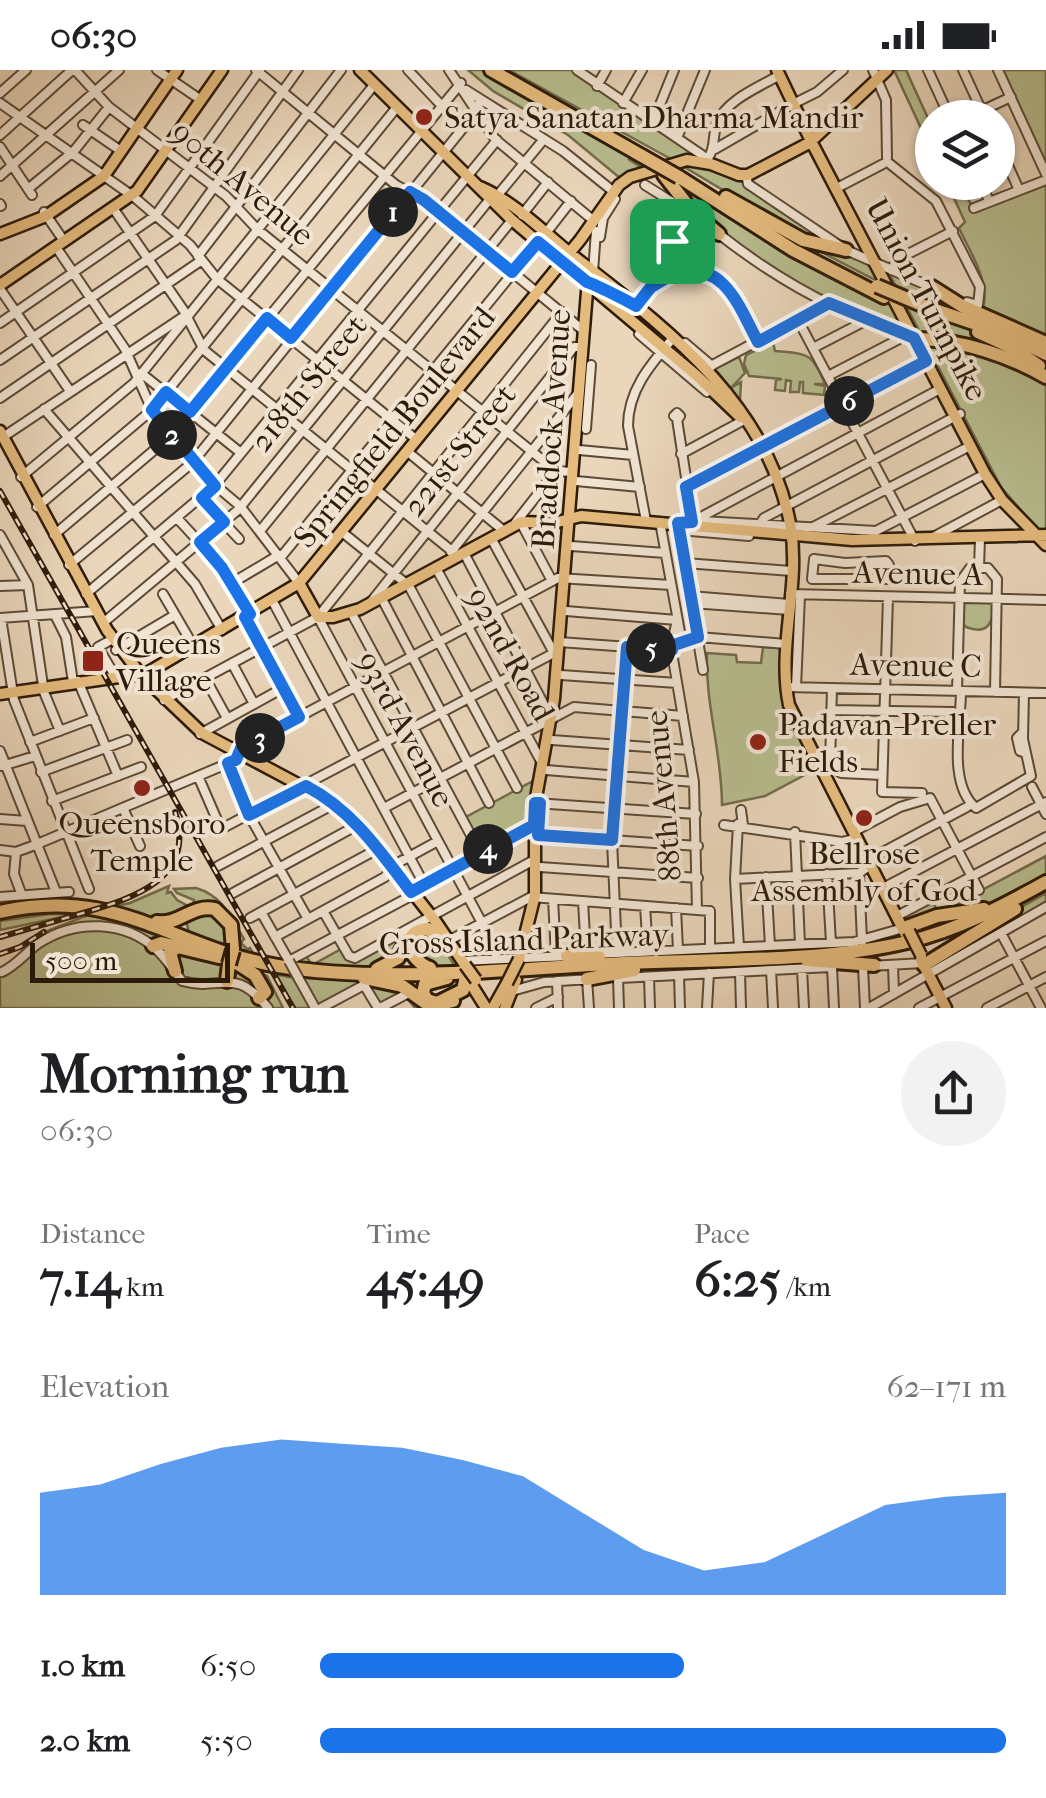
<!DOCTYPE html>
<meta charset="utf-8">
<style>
:root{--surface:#fff;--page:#f2f2f2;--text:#202124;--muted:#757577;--accent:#1a73e8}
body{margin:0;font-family:"IM FELL French Canon",serif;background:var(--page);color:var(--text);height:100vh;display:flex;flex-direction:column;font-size:38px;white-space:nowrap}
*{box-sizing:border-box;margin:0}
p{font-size:32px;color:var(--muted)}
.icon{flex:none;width:55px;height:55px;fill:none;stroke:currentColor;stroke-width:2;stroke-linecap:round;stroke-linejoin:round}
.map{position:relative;height:938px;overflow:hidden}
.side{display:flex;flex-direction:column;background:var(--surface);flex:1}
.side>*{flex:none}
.buttons{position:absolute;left:915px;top:30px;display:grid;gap:20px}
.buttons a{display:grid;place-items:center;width:100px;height:100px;border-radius:50%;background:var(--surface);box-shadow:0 2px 8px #0004;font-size:50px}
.scale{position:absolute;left:30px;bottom:25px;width:200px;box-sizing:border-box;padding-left:10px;border:5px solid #2d1b09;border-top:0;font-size:28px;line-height:35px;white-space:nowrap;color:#2d1b09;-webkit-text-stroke:8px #f1e4d3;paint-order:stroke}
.pin{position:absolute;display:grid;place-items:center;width:85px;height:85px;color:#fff;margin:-42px;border-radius:20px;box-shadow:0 5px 15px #0006}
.km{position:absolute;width:50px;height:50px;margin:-25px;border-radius:50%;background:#222;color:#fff;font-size:28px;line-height:50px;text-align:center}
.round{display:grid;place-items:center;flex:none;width:105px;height:105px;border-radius:52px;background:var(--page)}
.overview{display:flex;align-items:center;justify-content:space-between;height:170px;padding:0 40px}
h1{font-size:55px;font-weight:700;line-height:75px}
.figures{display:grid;grid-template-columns:repeat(3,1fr);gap:15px;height:170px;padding:10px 40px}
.figures div{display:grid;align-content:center}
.figures b{font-size:50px;font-weight:700}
.figures small{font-size:28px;font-weight:400}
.figures p{font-size:28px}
.chart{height:280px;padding:20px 40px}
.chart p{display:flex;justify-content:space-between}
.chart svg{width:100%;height:180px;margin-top:10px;fill:var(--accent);opacity:.7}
ul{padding:0 40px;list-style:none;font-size:32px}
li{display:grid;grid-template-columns:160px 120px 1fr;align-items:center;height:75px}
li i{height:25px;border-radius:12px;background:var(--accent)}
.status{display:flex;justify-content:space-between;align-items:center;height:70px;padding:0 50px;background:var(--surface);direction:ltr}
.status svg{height:28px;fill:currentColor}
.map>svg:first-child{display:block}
</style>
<div class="status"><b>06:30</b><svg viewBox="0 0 49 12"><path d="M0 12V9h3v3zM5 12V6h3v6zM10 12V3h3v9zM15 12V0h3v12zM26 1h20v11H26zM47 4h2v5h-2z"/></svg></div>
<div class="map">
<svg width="1046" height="938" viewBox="0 0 1046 938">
<rect width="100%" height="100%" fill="#ead6bb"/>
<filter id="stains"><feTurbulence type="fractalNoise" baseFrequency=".002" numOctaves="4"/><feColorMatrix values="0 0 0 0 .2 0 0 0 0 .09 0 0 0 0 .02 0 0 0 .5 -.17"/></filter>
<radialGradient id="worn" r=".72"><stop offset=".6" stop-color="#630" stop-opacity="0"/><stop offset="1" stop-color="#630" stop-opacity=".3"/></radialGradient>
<path fill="#b8bd8f" stroke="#726c4c" stroke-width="2.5" d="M468 0H484L650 96 628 89 642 98 620 108 568 65 493 21Z
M509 0H573L698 86 671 89Z
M894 0H906L932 57V82Z
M1001 0H1046V98Z
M681 95C741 96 788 142 835 176L810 172Z
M668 104 895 235 908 264 868 249 773 203 694 142Z
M947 113H958L976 142 1046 114V461H1039L1001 417 888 201 983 239C990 211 971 184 959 158L965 152Z
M796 169 871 194 881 213Z
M773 272 775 281C808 284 812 282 825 314H814L825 316 824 325 803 323V312H800L799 322H790L791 311 786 310 785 321 775 320 776 310 782 309 749 306 744 294 746 285Z
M739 287 745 303 731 318 741 312 740 330 715 299Z
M963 530 994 531C994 551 989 566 966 557L962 553Z
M763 577 780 578 782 627 814 700 765 726 722 735C722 683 705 634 707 583L736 585 737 592 761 593Z
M533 711 529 753 482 778 466 747Z
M1046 786V806C995 836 968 840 911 850L904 846 932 831 939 843Z
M169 816 167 823 171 822 177 830 190 837 164 852 111 837 130 833Z
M196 818C223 826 231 847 244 869L241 873 247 879 250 878 257 890 189 863 186 850 194 841 229 848 193 835 194 830 177 823 174 819Z
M1046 823V834L933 897 1000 849Z
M50 844H77L0 860V851Z
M88 845 134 856 207 887 256 901 267 906 283 938H0V901L21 888 47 861Z
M421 861 436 867 457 899 436 898 417 891 414 865Z
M408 862 402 878 378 898 296 897 295 892 306 886 312 895 343 878 349 889Z
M810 892 845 895 683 903 682 899 681 903 607 907 631 901Z
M275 904 294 908 313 938H295Z
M302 908 379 912 437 938H415L407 928 380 936 369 916 317 937Z"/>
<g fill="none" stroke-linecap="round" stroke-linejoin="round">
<g stroke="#5c4a36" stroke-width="12">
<path id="minor" d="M75 0 109 37 226 126 257 159 556 401 573 402
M157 0 201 30
M256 0 396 115 424 130 584 261
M408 0 441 35
M449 0 495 69 594 151
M577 0 702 85 711 94
M873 0 886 30 887 88
M928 0 950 48
M963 0 985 48
M998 0 1046 104
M597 16 606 0
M466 20 563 81 614 122
M0 23 26 0
M797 32 817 22 843 0
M0 33 134 127 190 175 217 209 417 370
M623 33 642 0
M966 48 1011 27
M653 52 674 0
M83 55 121 81
M0 65 72 0
M677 68 705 0
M998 73 1019 120
M0 77 32 125
M715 79 793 34
M707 90C716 77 712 67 717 53 726 30 759 17 780 5
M890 94 936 131 980 217 978 235 967 232
M746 105 748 114 846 180 931 217
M0 106 119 0
M981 112 989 131
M645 115 688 142
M28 119 74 81 109 37
M835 119 883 94
M497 126 544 69
M0 134 1 136
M113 138 184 241 204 280 458 486
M974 138 1046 110
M44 142 64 171
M522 145 548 112
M546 163 571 131
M719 164C776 209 843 246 913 268
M596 166 600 167 603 148 615 129
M56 177 125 279 152 340 215 415 240 436 299 513
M669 178 661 174 666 167 672 171 669 178 676 202
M198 186 341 0
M891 200 898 189 953 161
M593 202 596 161
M0 219 70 321
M627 246C652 215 696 170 731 222 742 237 749 255 758 272
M798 250 915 471
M0 253 155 146 260 0
M642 259 639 264 707 322
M685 273 712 296
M813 278 867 250
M0 290 176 170 298 0
M705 299 829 233
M141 303 241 383
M828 306 905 266
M0 328 202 190
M44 339 195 514 222 560
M677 343 680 346 678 349 674 346Z
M677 349 693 453
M586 359 591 295
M3 367 186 245
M579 380 633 385
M408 382 504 461
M681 384 746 349
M21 407 134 313 374 15
M576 411 640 417
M686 417 925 291
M201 428 239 469
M37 437 152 340 397 37
M177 448 222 497 250 543
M519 449 552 511
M646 451 628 356C628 320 651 294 673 268
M702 451 876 461
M516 452 556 401
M660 452 682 573
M678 453 703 600
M688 454 940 319
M760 454 764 448 960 344
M813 457 970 376
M679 460 749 466
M260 461 512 150
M876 461 985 404
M342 462 409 516 517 718
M0 465 28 515 44 622 60 661
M54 465 172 365 461 13
M935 466 1002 430
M491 468 554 583
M571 476 665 483
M451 482 579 322
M464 483 551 648
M281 487 538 172
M814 489 845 493 886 491 889 495V509H812Z
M685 493 791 501
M69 495 192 393 476 42 480 31
M436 498 542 693
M979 498H988L997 509 995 622
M979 498 980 468
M232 513 279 485
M0 516 28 515
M86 524 215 415 497 70
M163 524 194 577
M790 524 1046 530
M380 525 489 733
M690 526 789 534
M888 527 882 722 922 723
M272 530 424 814
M371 532 574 277H583
M691 533 789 540
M566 541 677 550
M351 542 481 784
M55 545 66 567 73 612
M245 547 299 647
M318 547 497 881
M0 548 97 541
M1 548 14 630 89 819
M677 550 671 577 694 712 697 840
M103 553 238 440 490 129
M113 569 98 577 115 606
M559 572 672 580
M680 573 698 567 786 574
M116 580 175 545
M232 593 254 634
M561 605 677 613
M205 608 227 648
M78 611 118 706
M786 617 1046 623
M796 617 800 526
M832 618 830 695 841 703 882 705
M957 621 960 512 970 498H979
M961 621C961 655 947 714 976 738L1031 706 1023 669 1024 623
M164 630 318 547 562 242
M831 640 953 642
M1023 662 1017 668 1020 681 1026 683
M200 664 283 618
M552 670 689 680
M30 672 94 648
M0 681 56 822
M228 693 249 745 308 849
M2 696 35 686
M546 700 694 712
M41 702 127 670
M198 706 221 759 554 583
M1032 717 1046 744
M52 731 141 697
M535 733 696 744
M123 738 140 776
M384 738 574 637 683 646
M741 740 743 755
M0 749 27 751
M738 754 735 809 739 877
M724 755 842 772 857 768
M795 762 800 874
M853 762 900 737 930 728 979 820
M538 765 698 776
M0 780 16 782 35 775 236 690 241 678 558 508 671 515
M16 782 14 804 21 823
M868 790 967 737
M218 796 336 733
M540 797 698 808
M859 803 862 871
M827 804 831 873
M766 807 770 876
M735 809 859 803 871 795
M883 818 1046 732
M411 822 534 755
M233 823 354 757
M0 827 69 822
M553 829 556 886
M583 831 586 884
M645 836 648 881
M676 838 678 880
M323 841 349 886 355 888 534 790
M261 842 289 891 409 827
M899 845 1046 767
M250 848 374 781
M1001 863 1041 938
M275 867 385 807 394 795 438 771
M448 871 531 827 710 841V878
M495 883 526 865
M617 883 612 770 627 577
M594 884 854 872 907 857
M462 891 570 886
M893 895 894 924
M870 896 923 893
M832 897 834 938
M863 897 865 938
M802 899 804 938
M771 900 773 938
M2 902C17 895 26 882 39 873 76 849 125 850 157 880 167 889 174 901 182 911 223 922 234 895 268 938
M740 902 741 938
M679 905 680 938
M649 907 650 938
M618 908 619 938
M620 908 831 897
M299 909 315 938
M587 909 589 938
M557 911 558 938
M512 921 544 912 591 909
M321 938 364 915 378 938
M380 938 405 925
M536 938 558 927
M707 938 709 903
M869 938 1046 837
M919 938 1046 871
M987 938 1046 907"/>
</g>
<g stroke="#2d1b09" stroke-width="15">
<path id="major" d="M360 0 512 150 696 305 740 347
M777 0 811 71 985 404 1002 430 1046 475
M480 117C513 131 544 162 572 185 666 258 770 334 791 459 800 518 777 577 789 635L905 863
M0 164 46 146 104 106 177 0
M0 215 137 121 222 0
M0 361 107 560 141 605 202 663 341 737 372 771 436 852 465 895
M299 513 318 547H333L360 539 521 452 554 453 581 446 852 470 1046 465
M0 624 147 603 299 513 580 170 619 115 630 107 687 90 711 94 739 105H748L809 73 887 0
M519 889 535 825V733L554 629 589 197
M921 890 946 938
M466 906 486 938
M493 938 507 913
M505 938 516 910"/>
</g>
<g stroke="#2d1b09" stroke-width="18">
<path id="highway" d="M491 0 642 86
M664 105 692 141 719 164
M679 107 793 180 884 227
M726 127 803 170 846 180
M932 217 962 236 1046 273
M929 238 1006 264 1046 284
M978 262 1011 277 1039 296
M920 269C961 270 1010 286 1046 307
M0 842C118 815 172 878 278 896 384 914 519 898 627 893 715 889 823 892 907 872 958 860 1001 837 1046 812
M157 852C180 855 192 834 215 839L231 855 233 880
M907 857 937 846 984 839
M153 876 161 873 219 887
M567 886 599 887
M232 890 255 905 265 922 259 928
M807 890 874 895
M924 895 1015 839
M430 898C409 891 398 861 428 859L445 873
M377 899 398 888 406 870
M175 901 170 882 178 877
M364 908 402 916 430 936 453 931
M447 908 425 914 423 923 427 930 437 933 463 920 466 906
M587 909 634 900
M227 911 229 894"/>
</g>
<use href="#minor" stroke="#f1e4d3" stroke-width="8"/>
<use href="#major" stroke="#e5bb7e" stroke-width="10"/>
<use href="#highway" stroke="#e5bb7e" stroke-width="12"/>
<g stroke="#2d1b09" stroke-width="6">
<path id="rail" d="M0 421 293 938
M0 867C28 859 56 851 83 843 133 828 197 809 175 742
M0 884 20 877 44 862"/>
</g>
<use href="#rail" stroke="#f1e4d3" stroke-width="2.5" stroke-dasharray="8" stroke-linecap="butt"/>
<g stroke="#5c4a36" stroke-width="12" stroke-linecap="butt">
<path id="minor-bridge" d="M289 891 299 909"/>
</g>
<g stroke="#2d1b09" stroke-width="15" stroke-linecap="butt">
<path id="major-bridge" d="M909 861 921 885
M465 895 476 910
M507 913 519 889"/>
</g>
<g stroke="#2d1b09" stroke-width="18" stroke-linecap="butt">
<path id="highway-bridge" d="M642 86 679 107
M877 216 929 238
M229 894 233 880"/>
</g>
<use href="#minor-bridge" stroke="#f1e4d3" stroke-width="8"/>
<use href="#major-bridge" stroke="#e5bb7e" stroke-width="10"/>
<use href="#highway-bridge" stroke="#e5bb7e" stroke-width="12"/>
</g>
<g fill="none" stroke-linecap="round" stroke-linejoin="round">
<g stroke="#fff" stroke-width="20">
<path id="route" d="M672 171 669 178 676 202 651 217 636 236C628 231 594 214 587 212L538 172 512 202 424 130 410 122 291 268 267 248 190 342 166 322 152 340 215 416 202 428 224 452 200 472 222 498 250 544 245 547 299 647 241 678 236 690 228 693 249 745 306 716C352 740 380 781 411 822L534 755 535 733H540L538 765 612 770 627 577 672 580 671 576 698 567 678 453 692 452 686 417 926 291 914 268 829 233 758 272C739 237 725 191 676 202L669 178 661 174 666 167 672 171"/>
</g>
<use href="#route" stroke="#1a73e8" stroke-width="12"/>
</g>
<g fill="#8f2418" stroke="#f1e4d3" stroke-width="4">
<circle cx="424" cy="47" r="10"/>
<rect x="81" y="579" width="24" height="24" rx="5"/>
<circle cx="758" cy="672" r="10"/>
<circle cx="142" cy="718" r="10"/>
<circle cx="864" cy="748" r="10"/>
</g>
<g text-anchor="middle" stroke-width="8" stroke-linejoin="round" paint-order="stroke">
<g font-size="32" fill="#2d1b09" stroke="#f1e4d3" text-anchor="start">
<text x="444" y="58">Satya Sanatan Dharma Mandir</text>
<text x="116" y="584">Queens<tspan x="116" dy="37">Village</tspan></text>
<text x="778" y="665">Padavan-Preller<tspan x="778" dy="37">Fields</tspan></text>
<text x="142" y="764" text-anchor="middle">Queensboro<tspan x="142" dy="37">Temple</tspan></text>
<text x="864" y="794" text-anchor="middle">Bellrose<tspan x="864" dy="37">Assembly of God</tspan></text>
</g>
<g font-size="32" fill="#2d1b09" stroke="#f1e4d3">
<text transform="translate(243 113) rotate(40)" y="11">90th Avenue</text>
<text transform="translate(927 229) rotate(62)" y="11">Union Turnpike</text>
<text transform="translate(308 313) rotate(-51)" y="11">218th Street</text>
<text transform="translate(394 357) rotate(-51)" y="11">Springfield Boulevard</text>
<text transform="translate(551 359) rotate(-86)" y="11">Braddock Avenue</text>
<text transform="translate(459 380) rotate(-51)" y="11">221st Street</text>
<text transform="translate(918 503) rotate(1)" y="11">Avenue A</text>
<text transform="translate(511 584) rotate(61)" y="11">92nd Road</text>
<text transform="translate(916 595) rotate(1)" y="11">Avenue C</text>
<text transform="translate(406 659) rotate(62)" y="11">93rd Avenue</text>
<text transform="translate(663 726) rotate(-95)" y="11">88th Avenue</text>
<text transform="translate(524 869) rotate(-2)" y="11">Cross Island Parkway</text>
</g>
</g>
<rect width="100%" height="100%" filter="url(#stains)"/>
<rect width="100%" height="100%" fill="url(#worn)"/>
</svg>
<div class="buttons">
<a><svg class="icon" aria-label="layers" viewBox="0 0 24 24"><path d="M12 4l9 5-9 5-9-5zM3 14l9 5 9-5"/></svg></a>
</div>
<div class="scale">500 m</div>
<div class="pin" style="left:672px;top:171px;background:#1e9e55"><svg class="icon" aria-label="arrive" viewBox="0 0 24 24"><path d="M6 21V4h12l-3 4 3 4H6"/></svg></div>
<b class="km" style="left:393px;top:142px">1</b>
<b class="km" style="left:172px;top:365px">2</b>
<b class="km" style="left:260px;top:668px">3</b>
<b class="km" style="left:488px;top:779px">4</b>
<b class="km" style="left:651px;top:578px">5</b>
<b class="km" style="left:849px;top:331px">6</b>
</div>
<section class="side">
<div class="overview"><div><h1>Morning run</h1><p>06:30</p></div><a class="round"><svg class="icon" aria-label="share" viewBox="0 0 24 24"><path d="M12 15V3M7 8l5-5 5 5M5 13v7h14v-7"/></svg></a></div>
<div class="figures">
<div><p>Distance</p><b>7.14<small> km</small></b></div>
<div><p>Time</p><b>45:49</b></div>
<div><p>Pace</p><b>6:25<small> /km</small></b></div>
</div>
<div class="chart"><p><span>Elevation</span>62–171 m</p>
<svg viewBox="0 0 160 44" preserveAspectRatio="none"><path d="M0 44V19L10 17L20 12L30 8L40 6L50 7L60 8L70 11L80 15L90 24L100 33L110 38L120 36L130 29L140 22L150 20L160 19V44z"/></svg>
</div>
<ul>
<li><b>1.0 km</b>6:50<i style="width:53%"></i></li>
<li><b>2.0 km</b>5:50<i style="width:100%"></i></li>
</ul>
</section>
